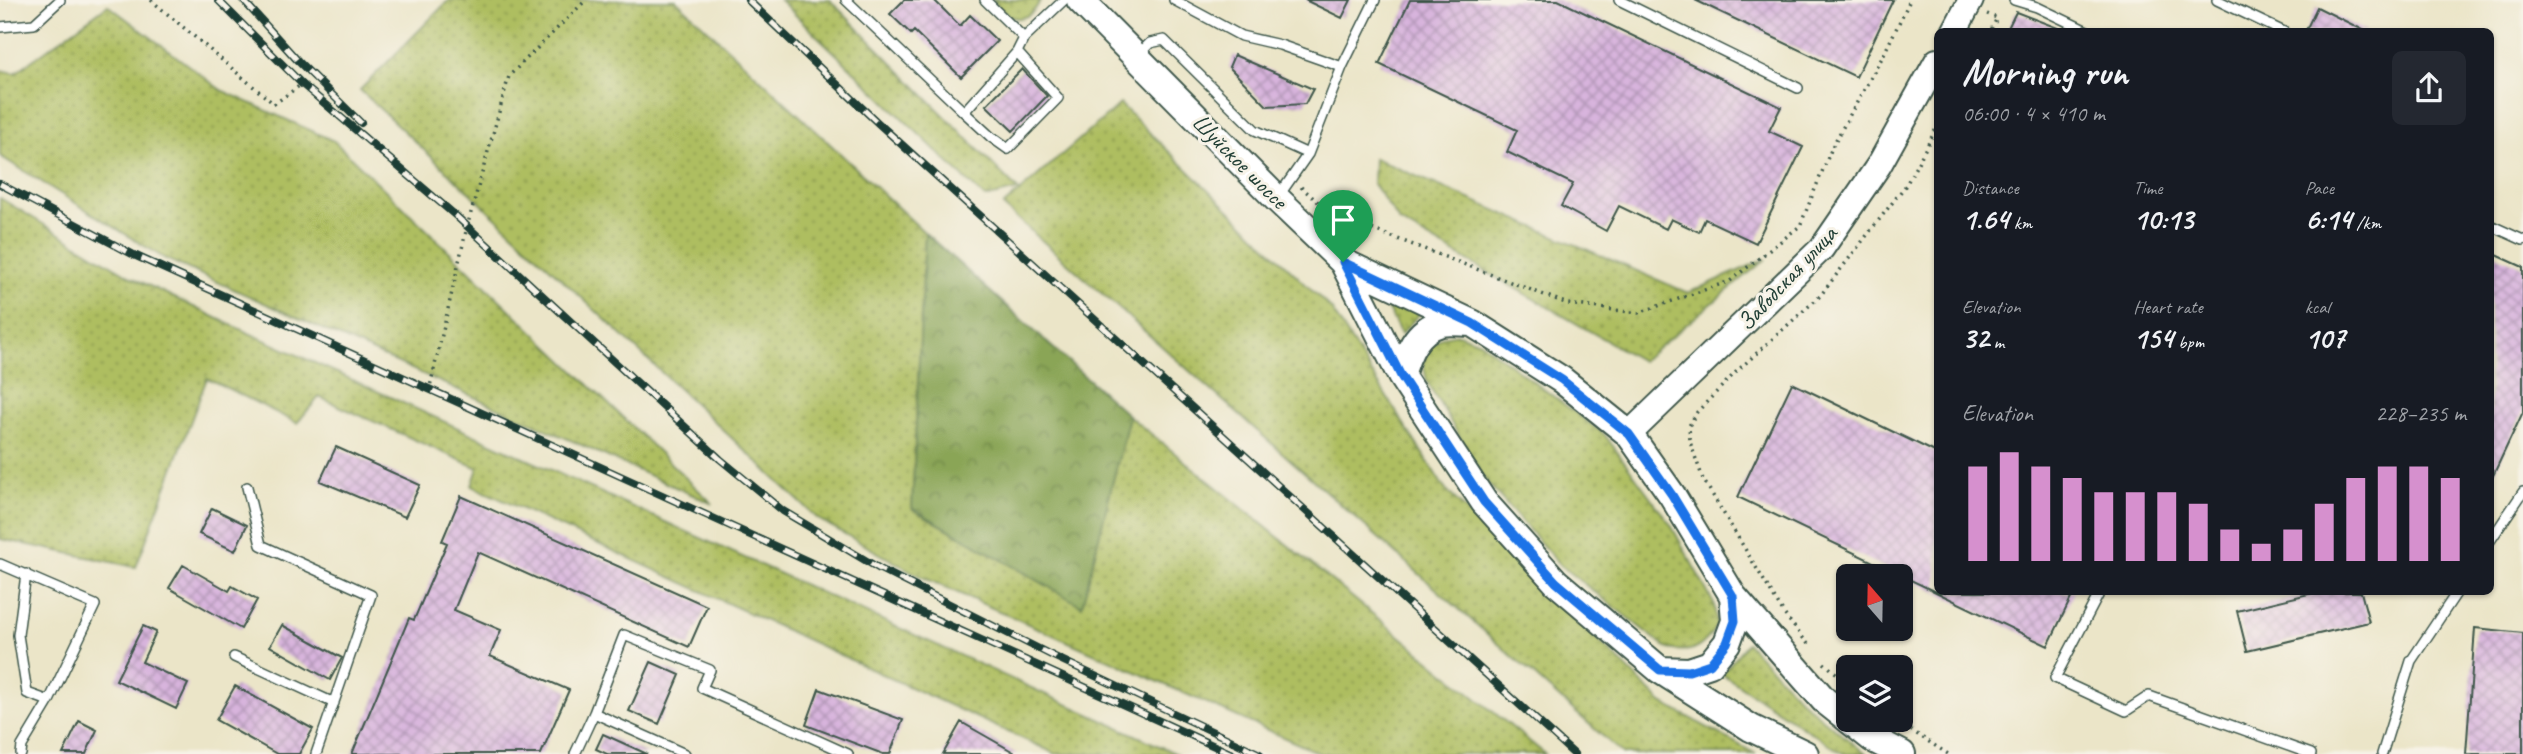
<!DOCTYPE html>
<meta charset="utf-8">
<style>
:root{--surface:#171b24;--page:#242831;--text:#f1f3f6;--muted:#9ea1a6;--accent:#d690ce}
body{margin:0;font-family:Caveat,sans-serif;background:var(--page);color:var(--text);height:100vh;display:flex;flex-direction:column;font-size:26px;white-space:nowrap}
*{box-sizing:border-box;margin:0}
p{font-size:23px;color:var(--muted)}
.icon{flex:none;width:38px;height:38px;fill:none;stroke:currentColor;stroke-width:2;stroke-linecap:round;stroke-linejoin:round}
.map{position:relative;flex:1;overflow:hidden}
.panel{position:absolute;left:1934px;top:28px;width:560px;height:567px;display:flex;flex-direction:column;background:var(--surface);border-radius:10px;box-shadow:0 2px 5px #0004}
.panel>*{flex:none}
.needle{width:46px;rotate:340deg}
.fabs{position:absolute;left:1836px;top:564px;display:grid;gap:14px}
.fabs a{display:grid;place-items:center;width:77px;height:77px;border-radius:10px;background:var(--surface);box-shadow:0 2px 5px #0004;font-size:35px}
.pin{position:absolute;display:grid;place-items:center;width:60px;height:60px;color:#fff;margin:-72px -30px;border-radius:50% 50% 50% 0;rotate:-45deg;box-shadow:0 0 7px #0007}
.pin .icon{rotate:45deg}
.round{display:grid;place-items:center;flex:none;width:74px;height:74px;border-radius:10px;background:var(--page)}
.headline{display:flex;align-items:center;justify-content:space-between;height:119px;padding:0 28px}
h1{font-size:38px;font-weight:700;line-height:52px}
.figures{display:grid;grid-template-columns:repeat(3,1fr);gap:10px;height:119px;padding:7px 28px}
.figures div{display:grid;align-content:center}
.figures b{font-size:30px;font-weight:700}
.figures small{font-size:19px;font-weight:400}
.figures p{font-size:19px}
.chart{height:196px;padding:14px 28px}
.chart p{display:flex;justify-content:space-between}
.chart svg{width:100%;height:126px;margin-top:7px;stroke:var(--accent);stroke-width:6}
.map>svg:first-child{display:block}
</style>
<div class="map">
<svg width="2523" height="754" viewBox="0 0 2523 754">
<defs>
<pattern id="grass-dots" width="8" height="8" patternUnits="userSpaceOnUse" patternTransform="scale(1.75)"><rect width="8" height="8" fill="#aebe60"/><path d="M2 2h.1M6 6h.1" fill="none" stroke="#8d9c50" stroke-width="1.8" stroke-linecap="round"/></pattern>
<pattern id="forest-crowns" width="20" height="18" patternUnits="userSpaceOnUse" patternTransform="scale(1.75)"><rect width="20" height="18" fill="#8aa556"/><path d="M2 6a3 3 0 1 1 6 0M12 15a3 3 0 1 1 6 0" fill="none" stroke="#708848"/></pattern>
<pattern id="building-cross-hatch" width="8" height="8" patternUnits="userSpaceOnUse" patternTransform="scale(1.75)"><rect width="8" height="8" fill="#d8b4dd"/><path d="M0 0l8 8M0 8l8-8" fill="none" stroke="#af94b4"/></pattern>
</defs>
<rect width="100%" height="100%" fill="#f7f3e8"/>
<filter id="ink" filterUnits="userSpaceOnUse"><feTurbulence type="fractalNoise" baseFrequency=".0143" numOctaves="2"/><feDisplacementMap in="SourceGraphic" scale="14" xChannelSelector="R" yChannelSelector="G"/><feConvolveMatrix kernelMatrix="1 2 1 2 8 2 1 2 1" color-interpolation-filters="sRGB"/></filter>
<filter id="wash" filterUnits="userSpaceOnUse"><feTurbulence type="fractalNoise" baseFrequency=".00686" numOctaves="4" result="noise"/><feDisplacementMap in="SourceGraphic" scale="28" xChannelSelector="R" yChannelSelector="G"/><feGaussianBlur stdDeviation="1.57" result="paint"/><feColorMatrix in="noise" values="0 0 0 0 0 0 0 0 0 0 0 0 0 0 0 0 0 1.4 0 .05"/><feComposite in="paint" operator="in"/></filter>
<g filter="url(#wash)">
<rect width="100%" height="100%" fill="#ebe5c8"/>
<path fill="url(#grass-dots)" stroke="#667e4a" stroke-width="2" d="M449 0H676L925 233 912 509 1082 605 1129 416 1545 754H1321L920 576 818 519 360 90Z
M780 0H830L1018 190 985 198Z
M992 0H1040C1036 12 1023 23 1009 16 1003 13 997 5 992 0Z
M108 5 221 90 334 141 713 504 164 258 0 156V70L15 73Z
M1120 104 1331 309 1445 489 1662 703 1756 754H1623L1003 206Z
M1374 158 1688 293 1766 259 1642 361 1400 222 1373 184Z
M0 198 131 277 229 324 1177 754H1056L472 486 478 468 319 397 297 423 207 378 136 567 0 539Z
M1377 289 1420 313 1401 334Z
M1458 334 1480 342 1604 434 1671 525 1714 604 1717 625C1703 648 1695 654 1668 649L1560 565 1485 480 1427 382 1423 362 1430 347 1442 337Z
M1747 643 1806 705 1866 754H1844L1722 674Z"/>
<path fill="url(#forest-crowns)" stroke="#547145" stroke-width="2" d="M925 233 1129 416 1082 606 912 508Z"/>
<g id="blocks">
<path fill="url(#building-cross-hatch)" d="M904 0H934L960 26 970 15 997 41 961 77 914 31 911 34 890 14Z
M1305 0H1351L1342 18Z
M1410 0H1558L1781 107 1769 131 1803 147 1756 243 1705 219 1699 232 1671 219 1666 229 1619 206 1606 231 1561 206 1573 184 1507 152 1517 130 1379 64Z
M1695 0H1893L1856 77Z
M2317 7 2367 32H2305Z
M2016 12 2063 30 2062 32H2006Z
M1234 55 1313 89 1305 104 1267 106 1229 67Z
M1022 69 1047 96 1013 131 986 105Z
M2490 252 2523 267V412L2490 482Z
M1792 383 1937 453V592H2074L2048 646 1738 497Z
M336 447 420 485 405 517 320 481Z
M461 496 707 606 689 647 478 552 454 610 501 630 490 656 569 690 541 754H352L409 618 414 620 447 543 442 541Z
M212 508 247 525 235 551 199 534Z
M183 565 229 591 232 586 257 600 241 629 169 588Z
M2317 592H2361L2369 622 2247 651 2237 611Z
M282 625 342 658 330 680 270 646Z
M143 626 156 632 142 662 188 684 176 709 116 680Z
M2475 628 2523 633V754H2466Z
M651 662 680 675 659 724 629 711Z
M235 686 313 729 299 754H277L216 720Z
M819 689 903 720 890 754H883L806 725Z
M79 721 97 730 86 754H63Z
M961 722 1017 754H943Z
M603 734 647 754H607L596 749Z"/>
</g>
</g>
<g filter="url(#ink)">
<use href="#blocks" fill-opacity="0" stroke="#3e564a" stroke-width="2"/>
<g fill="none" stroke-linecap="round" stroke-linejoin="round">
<g stroke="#3e564a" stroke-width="12">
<path id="lane" d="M846 0 964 112 1017 52 1024 38
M985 0 1024 38 1064 0
M1174 0 1241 36 1280 45 1342 67
M1619 0 1798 88
M2014 0 2037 7 2089 32
M2217 0 2284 32
M0 27 34 24 60 0
M1139 54 1150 43 1164 40 1255 130 1308 154
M964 112 991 137 1008 149 1058 98 1017 52
M1278 197 1308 154 1342 67 1375 0
M2490 225 2523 240
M247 487 261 545 371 595 316 754
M2490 541 2523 492
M0 564 95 605 49 701 27 693 18 635 26 574
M2100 592 2055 678 2126 711 2149 696 2311 754
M234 657 334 703
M21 754 22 746 49 701
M575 754 594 713
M685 754 594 713 624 635 710 670 702 688 848 754
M2382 754 2411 661 2457 592"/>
</g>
<g stroke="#3e564a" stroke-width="28">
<path id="secondary" d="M1954 32 1971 0
M1629 434 1822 248 1879 165 1937 61"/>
</g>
<g stroke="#3e564a" stroke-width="30">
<path id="primary" d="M1080 0 1277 199 1343 262 1472 323 1562 380 1629 434 1672 495 1733 596 1824 700 1848 719
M1343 262 1401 376 1484 502 1556 582 1660 670 1751 728 1805 754
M1401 376C1407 354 1416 330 1441 323 1450 321 1462 323 1470 323
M1660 670 1689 671 1710 664 1727 643 1735 621 1733 596
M1848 719 1873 739 1902 754"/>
</g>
<path stroke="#3e564a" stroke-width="3.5" stroke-dasharray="2 5" stroke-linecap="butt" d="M151 0 274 104 302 84
M1987 14 1997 18 1990 32
M1301 187 1332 214 1568 304 1638 313 1730 281 1800 226 1833 145 1883 56 1910 0
M429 391 467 227 509 76 586 0
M1808 644 1784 614 1703 479 1690 442 1689 426 1697 412 1737 371 1820 296 1906 185 1937 127
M1824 663 1848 683
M1893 719 1948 754"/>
<use href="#lane" stroke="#fff" stroke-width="9"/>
<use href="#secondary" stroke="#fff" stroke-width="24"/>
<use href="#primary" stroke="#fff" stroke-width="26"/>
<g stroke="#1f3d34" stroke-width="8">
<path id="rail" d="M218 0 302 84 456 216 720 459 783 511 880 569 1053 656 1260 754
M243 0 298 61 361 123
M748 0 878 123 1574 754
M0 184 134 255 1232 754"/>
</g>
<use href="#rail" stroke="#f7f3e8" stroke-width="5" stroke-dasharray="16" stroke-linecap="butt"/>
</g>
</g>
<g fill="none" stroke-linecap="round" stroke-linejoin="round" filter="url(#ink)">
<g stroke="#fff" stroke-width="14">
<path id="route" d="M1343 262 1472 323 1562 380 1629 434 1672 495 1733 596 1735 621 1727 643 1710 664 1689 671 1660 670 1556 582 1484 502 1401 376Z"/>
</g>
<use href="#route" stroke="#1a73e8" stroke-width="9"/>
</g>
<g text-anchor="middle" stroke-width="6" stroke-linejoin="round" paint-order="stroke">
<g font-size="24" fill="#1f3d34" stroke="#f7f3e8">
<text transform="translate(1240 161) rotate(45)" y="8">Шуйское шоссе</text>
<text transform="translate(1787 278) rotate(-47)" y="8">Заводская улица</text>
</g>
</g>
</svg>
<div class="fabs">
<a><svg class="needle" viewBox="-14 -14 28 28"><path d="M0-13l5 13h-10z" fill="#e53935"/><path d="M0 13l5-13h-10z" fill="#9ea1a6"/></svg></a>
<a><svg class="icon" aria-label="layers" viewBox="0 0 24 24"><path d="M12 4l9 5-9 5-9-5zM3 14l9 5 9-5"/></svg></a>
</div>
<div class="pin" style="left:1343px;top:262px;background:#1e9e55"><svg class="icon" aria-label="arrive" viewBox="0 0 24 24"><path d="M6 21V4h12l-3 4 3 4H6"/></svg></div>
<section class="panel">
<div class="headline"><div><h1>Morning run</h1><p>06:00 · 4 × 410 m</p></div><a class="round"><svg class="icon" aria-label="share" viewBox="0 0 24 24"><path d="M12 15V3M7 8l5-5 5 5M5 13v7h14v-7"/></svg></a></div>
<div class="figures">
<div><p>Distance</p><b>1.64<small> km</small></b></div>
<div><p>Time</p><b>10:13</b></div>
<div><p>Pace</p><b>6:14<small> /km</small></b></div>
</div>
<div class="figures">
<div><p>Elevation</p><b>32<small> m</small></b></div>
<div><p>Heart rate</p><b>154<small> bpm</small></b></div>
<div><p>kcal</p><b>107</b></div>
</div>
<div class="chart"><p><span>Elevation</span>228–235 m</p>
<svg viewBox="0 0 160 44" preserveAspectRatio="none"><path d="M5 44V11M15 44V6M25 44V11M35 44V15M45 44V20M55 44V20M65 44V20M75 44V24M85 44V33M95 44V38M105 44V33M115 44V24M125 44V15M135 44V11M145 44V11M155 44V15"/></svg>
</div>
</section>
</div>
